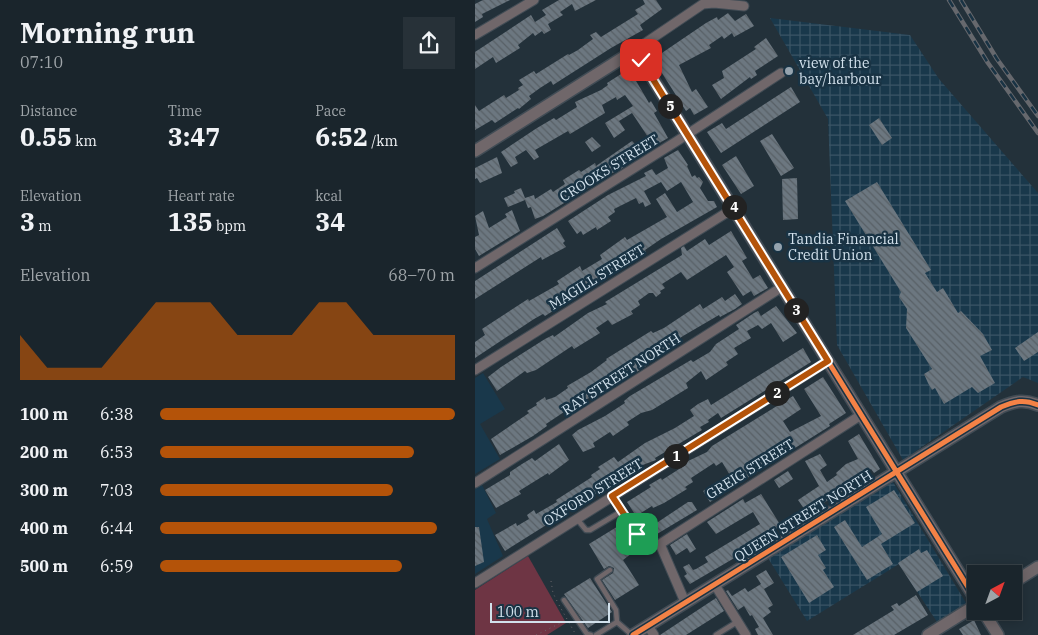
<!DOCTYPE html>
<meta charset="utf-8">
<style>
:root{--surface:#1a252c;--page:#273138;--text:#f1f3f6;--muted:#9fa5a9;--line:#384248;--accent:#b45309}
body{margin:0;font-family:"IBM Plex Serif",serif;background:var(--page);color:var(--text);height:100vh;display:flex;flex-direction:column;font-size:19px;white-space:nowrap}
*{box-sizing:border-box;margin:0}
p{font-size:16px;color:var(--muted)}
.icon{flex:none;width:28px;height:28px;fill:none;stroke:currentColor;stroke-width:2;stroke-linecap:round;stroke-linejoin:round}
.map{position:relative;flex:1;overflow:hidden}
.drawer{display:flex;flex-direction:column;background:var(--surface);width:475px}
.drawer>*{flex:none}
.needle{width:32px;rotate:41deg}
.buttons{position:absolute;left:492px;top:565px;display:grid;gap:10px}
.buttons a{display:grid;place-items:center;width:55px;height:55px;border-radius:0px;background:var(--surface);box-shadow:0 2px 12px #0003,0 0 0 1px var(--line);font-size:25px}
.scale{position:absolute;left:15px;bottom:12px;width:120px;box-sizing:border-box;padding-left:5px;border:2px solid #d2e1ec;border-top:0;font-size:14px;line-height:18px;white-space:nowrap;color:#d2e1ec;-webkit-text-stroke:4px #193344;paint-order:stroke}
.pin{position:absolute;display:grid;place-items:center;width:42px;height:42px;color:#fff;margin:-21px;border-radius:10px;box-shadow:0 2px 8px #0006}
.km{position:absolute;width:25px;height:25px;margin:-12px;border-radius:50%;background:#222;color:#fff;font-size:14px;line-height:25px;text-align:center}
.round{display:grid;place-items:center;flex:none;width:52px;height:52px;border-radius:0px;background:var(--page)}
.head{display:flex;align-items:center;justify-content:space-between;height:85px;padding:0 20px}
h1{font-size:28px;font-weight:800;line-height:38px}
.figures{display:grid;grid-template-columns:repeat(3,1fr);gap:8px;height:85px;padding:5px 20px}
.figures div{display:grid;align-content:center}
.figures b{font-size:25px;font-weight:800}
.figures small{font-size:14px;font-weight:400}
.figures p{font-size:14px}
.chart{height:140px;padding:10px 20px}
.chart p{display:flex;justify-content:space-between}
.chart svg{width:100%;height:90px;margin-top:5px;fill:var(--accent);opacity:.7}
ul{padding:0 20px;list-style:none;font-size:16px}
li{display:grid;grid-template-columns:80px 60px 1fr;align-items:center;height:38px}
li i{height:12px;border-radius:6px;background:var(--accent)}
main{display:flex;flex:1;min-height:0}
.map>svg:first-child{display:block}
</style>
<main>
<section class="drawer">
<div class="head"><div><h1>Morning run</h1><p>07:10</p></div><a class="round"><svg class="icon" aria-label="share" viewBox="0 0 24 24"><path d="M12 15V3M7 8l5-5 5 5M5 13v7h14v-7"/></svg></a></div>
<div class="figures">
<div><p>Distance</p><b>0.55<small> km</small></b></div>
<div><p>Time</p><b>3:47</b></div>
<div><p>Pace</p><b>6:52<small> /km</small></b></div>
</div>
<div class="figures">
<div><p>Elevation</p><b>3<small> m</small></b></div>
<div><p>Heart rate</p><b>135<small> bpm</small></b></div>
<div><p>kcal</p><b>34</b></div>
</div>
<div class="chart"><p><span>Elevation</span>68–70 m</p>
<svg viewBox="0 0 160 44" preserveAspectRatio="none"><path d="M0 44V22L10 38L20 38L30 38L40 22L50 6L60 6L70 6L80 22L90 22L100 22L110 6L120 6L130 22L140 22L150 22L160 22V44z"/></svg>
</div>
<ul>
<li><b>100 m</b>6:38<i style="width:100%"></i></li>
<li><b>200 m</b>6:53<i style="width:86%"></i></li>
<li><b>300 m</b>7:03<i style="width:79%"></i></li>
<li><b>400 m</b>6:44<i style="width:94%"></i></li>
<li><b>500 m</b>6:59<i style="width:82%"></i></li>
</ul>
</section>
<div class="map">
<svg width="563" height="635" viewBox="0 0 563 635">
<defs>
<pattern id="industrial-grid" width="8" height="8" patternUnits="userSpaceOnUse" patternTransform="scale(1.25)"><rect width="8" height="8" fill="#19384b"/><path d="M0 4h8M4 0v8" fill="none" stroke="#3a5465"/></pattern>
<pattern id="building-back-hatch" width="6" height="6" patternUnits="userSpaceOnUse" patternTransform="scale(1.25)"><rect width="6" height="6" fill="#6c7780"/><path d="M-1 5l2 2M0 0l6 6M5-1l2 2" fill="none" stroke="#586066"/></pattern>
</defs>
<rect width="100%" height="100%" fill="#23313a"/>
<path fill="#19384b" d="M8 373 30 409 5 424 25 459 0 474V378Z
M7 485 21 513 12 519 28 556 0 574V489Z"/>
<path fill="url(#industrial-grid)" d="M295 18 435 35 464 79 563 193V383L548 377 428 460 362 345 353 119Z
M418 482 491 603 462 622 424 564 332 621 293 558Z"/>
<path fill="#6e3544" d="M53 556 91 623 72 635H0V590Z"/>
<path fill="url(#building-back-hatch)" d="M8 0H35L7 14 8 17 0 22V4Z
M84 0H121L100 11 97 4 85 12 88 15 73 24 76 30 69 34 67 31 60 36 58 33 43 45 45 48 21 63 18 57 0 69V52L56 15 60 22 71 15 67 10Z
M168 0H181L187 9 165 25 168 30 136 48 78 85 76 81 65 88 54 96 56 99 44 109 43 108 20 123 17 120 0 130V105L4 111 29 95 31 98 44 90 43 88 48 85 44 80 59 71 61 74 93 54 94 55 103 50 118 39 115 35 121 32 126 37 163 14 160 10 170 4Z
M253 13 260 21 271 14 279 26 259 37 257 33 249 39 247 36 234 45 236 48 204 65 217 92 221 89 233 107 219 115 215 108 211 111 178 59 231 23 242 17 243 20Z
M291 38 303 56 280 71 282 75 276 79 275 77 246 99 237 85 249 78 247 71 281 49 279 47Z
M154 69 174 103 176 101 182 111 179 113 193 138 155 160 156 162 146 169 131 176 129 172 111 182 115 187 68 216 60 219 56 207 53 208 50 200 33 207 29 198 40 193 39 191 46 188 50 198 59 195 60 199 76 189 78 192 90 184 88 180 104 170 106 172 120 163 121 166 157 141 163 147 175 140 157 113 144 121 150 130 139 138 130 123 158 106 150 95 142 100 141 97 127 105 130 113 95 134 93 131 60 150 64 157 59 160 51 150 40 157 43 163 36 167 26 152 62 128 79 118 81 120 102 107 100 102 126 90 133 85 132 83Z
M316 87 325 102 246 153 232 132 247 123 251 129Z
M404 118 417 138 407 145 394 125Z
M297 134 319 168 306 176 285 141Z
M117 137 126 146 117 152 110 142Z
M203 150 213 165 212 166 217 177 220 175 222 178 224 177 228 182 225 188 233 201H239L242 207 186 239 170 250 171 252 165 256 163 254 152 262 153 263 70 316 68 314 59 319 0 358V342L10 335 7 329 53 299 54 301 84 284 82 281 105 266 107 271 127 259 125 255 150 237 152 240 192 217 181 199 190 193 202 212 218 202 206 182 192 191 186 182 169 191 176 204 170 207 168 202 164 204 161 198 139 209 140 212 133 217 136 221 122 230 121 227 108 235 106 231 102 234 93 221 133 195 171 176 169 173 177 169 181 175 193 168 189 158Z
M261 156 279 186 266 194 247 165Z
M22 157 27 173 5 183 2 178 0 179V168Z
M322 178 323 219 308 220 307 179Z
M402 182 456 270 450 273 462 292 468 288 483 313 486 311 508 334 517 350 505 356 520 383 503 393 497 387 469 404 460 388 457 390 453 383 449 374 457 369 431 328 432 309 424 297 426 292 370 201Z
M37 210 45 231 4 256 0 249V237L4 235 0 216 8 211 14 228 32 217 30 214Z
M82 228 90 241 88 243 91 247 67 260 66 257 0 299V281Z
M256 231 272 258 267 261 278 279 285 275 293 288 279 296 276 291 268 296 252 272 259 267 251 255 212 280 206 272 187 284 190 288 185 291 186 293 181 297 178 293H174L163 301 165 305 156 311 158 314 137 325 133 320 121 328 125 333 99 349 97 346 61 370 52 373 50 371 22 391 13 377 26 367 70 339 78 335 79 337 113 313 132 304 130 302 207 255 206 248 209 246 212 251 230 239 234 245Z
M260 294 267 304 260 309 245 317 244 315 208 336 171 360 174 364 160 373 157 368 134 382 120 390 123 394 101 404 71 424 72 426 58 436 25 455 16 439 54 413 52 411 62 405 61 403 70 397 71 400 80 397 93 388 92 386 116 372 132 360 131 359 176 331 178 333 189 328 225 304 228 309 247 297 250 301Z
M301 306 322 333 308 342 296 323 287 329 283 325 272 331 276 338 259 348 263 354 251 362 253 365 231 380 226 371 211 383 213 388 177 410 166 413 152 422 154 425 138 436 135 432 118 443 120 447 108 452 97 435 103 430 130 416 150 403 149 401 155 396 216 360 218 362 235 352 241 344 264 329 261 325 279 313 283 311 286 316Z
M563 332V352L549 361 540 348Z
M328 348 336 362 246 418 243 413 233 420 234 422 225 427 227 430 180 458 181 460 165 466 146 481 145 479 135 485 30 551 20 535 41 523 42 526 54 519 52 515 59 510 61 514 82 502 81 500 117 477 116 475 125 469 123 467 139 457 143 462 170 443 200 428 219 416 215 410 223 404 233 399 236 405Z
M348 377 371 413 354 424 355 426 261 485 247 462 241 466 239 463 216 478 218 482 210 487 212 489 189 503 178 508 177 506 161 516 152 502 176 487 174 485 186 478 187 480 212 464 211 462 232 452 237 446 318 396 326 409 308 421 315 432 346 416 329 389Z
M384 434 405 469 399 473 396 469 373 483 375 487 332 513 323 500 344 486 330 461 345 454 352 465 345 470 352 482 362 475 361 473 371 464 383 459 373 441Z
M84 444 94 460 74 475 73 473 44 491 46 494 21 508 10 490 35 475V472L47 464 57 458 60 461Z
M313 471 318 479 304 488 299 480Z
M243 481 250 492 235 502 228 491Z
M419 490 440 523 406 544 418 564 392 580 359 527 370 520 387 547 407 534 391 507Z
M286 494 306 526 292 535 293 538 285 543 215 584 209 576 212 574 208 567 214 564 218 570 221 569 233 562 230 557 285 524 278 512 241 534 232 522 268 499 270 503Z
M213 502H217L222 510 182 534 177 526Z
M145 525 161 550 148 560 164 585 140 600 127 580 138 573 139 568 134 566 129 569 114 544Z
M0 527H4L9 562 0 566Z
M212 534 221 549 215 553 212 548 201 555 195 545Z
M342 535 351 550 343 555 351 568 348 570 359 587 334 603 306 557Z
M444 549 446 553 452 550 468 576 442 592 423 563Z
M291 570 299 583 289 589 298 605 293 608 296 612 288 618 298 635H283L280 629 284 627 277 615 275 616 269 606 263 610 251 591 253 590 257 596 270 588 273 592 286 584 281 576Z
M115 578 137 612 113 628 89 594Z
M441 595 453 615 419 635H378L419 610 416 606 422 603 424 606Z
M241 598 249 611 211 635H185Z
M499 620 506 635H488L484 629Z"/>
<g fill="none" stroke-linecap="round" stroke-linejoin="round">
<g stroke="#414c55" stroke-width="7">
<path id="service" d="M147 511 162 534
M102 519 111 530H115L147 511 137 496
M135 570 122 579 141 610 142 622
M89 600 112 634 116 635
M121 635 142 622 157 635
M241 635 262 622"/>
</g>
<g stroke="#414c55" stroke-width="11">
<path id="minor" d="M0 35 59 0
M160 50 228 4 239 3 269 6
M0 268 202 141 306 73
M0 370 259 208
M0 483 307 287
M0 583 353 361
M240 585 271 635
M210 602 185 544 386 415
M173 626 179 635"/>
</g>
<g stroke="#414c55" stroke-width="14">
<path id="tertiary" d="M0 151 160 50 501 600
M539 582 563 567
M508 611 523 635
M158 635 526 407C540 401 549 399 563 405
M453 635 501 605"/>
</g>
<path stroke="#69676b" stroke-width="1" stroke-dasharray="1 4" stroke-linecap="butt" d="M76 581 78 593 82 601
M84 605 101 635
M61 635 92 620"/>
<use href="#service" stroke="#70676a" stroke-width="4.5"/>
<use href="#minor" stroke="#70676a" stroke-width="9"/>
<use href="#tertiary" stroke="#70676a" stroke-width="11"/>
<g stroke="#66686d" stroke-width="4.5">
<path id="rail" d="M474 0 513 63 563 133
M486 0 522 59 563 116"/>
</g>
<use href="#rail" stroke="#193344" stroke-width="2.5" stroke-dasharray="8" stroke-linecap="butt"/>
<g stroke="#193344" stroke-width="8">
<path id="cycleway" d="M160 50 501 600
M158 635 526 407C540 401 549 399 563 405"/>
</g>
<use href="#cycleway" stroke="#f48246" stroke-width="5"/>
</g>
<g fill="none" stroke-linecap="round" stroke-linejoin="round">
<g stroke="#fff" stroke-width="10">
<path id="route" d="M162 534 137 496 353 361 166 60"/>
</g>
<use href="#route" stroke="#b45309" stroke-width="6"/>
</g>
<g fill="#95a3ae" stroke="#193344" stroke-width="2">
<circle cx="314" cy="71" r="5"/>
<circle cx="303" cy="247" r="5"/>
</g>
<g text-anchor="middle" stroke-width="5" stroke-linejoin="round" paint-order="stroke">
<g font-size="14" fill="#d2e1ec" stroke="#193344" text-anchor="start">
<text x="324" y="68">view of the<tspan x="324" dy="16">bay/harbour</tspan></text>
<text x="313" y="244">Tandia Financial<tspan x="313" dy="16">Credit Union</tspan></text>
</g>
<g font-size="14" fill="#d2e1ec" stroke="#193344">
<text transform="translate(134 168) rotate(-32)" y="5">CROOKS STREET</text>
<text transform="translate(122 277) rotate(-32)" y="5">MAGILL STREET</text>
<text transform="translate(146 374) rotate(-33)" y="5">RAY STREET NORTH</text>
<text transform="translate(275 469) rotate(-32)" y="5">GREIG STREET</text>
<text transform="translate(118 492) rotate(-32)" y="5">OXFORD STREET</text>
<text transform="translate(328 516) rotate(-32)" y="5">QUEEN STREET NORTH</text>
</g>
</g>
</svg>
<div class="buttons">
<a><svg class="needle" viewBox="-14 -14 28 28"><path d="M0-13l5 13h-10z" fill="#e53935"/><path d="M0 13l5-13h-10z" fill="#9fa5a9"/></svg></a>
</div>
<div class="scale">100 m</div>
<div class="pin" style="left:162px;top:534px;background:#1e9e55"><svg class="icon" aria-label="arrive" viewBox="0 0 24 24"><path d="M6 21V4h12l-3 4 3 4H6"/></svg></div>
<div class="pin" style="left:166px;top:60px;background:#d93025"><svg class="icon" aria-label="check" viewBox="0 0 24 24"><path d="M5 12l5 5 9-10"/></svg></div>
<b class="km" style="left:201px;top:456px">1</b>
<b class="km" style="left:302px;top:393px">2</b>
<b class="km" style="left:321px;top:310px">3</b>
<b class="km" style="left:259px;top:207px">4</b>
<b class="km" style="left:195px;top:106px">5</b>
</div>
</main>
